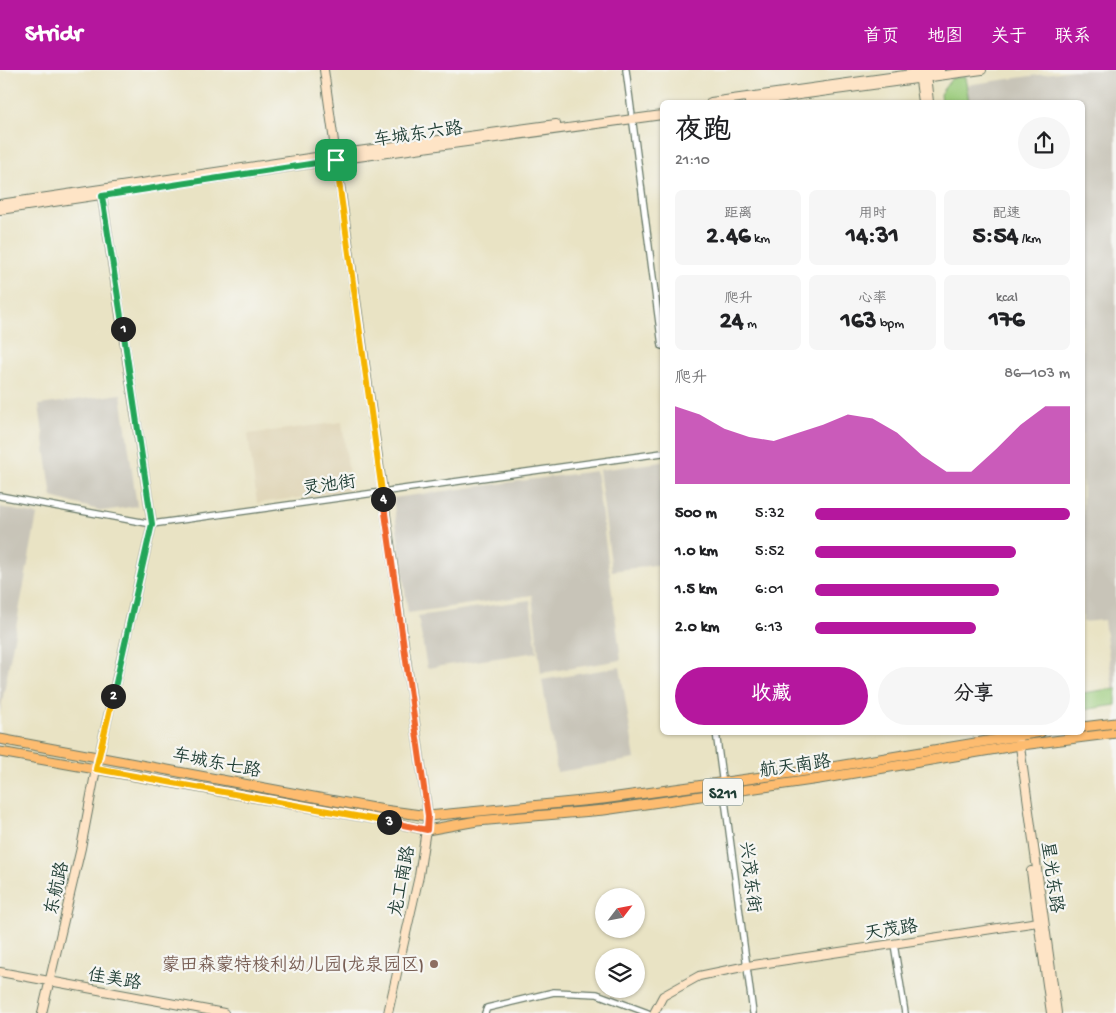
<!DOCTYPE html>
<html lang="zh">
<meta charset="utf-8">
<style>
:root{--surface:#fff;--page:#f6f6f6;--text:#202124;--muted:#757577;--accent:#b5179e}
body{margin:0;font-family:"Gochi Hand","LXGW WenKai TC",sans-serif;background:var(--page);color:var(--text);height:100vh;display:flex;flex-direction:column;font-size:19px;white-space:nowrap}
*{box-sizing:border-box;margin:0}
p{font-size:16px;color:var(--muted)}
.icon{flex:none;width:28px;height:28px;fill:none;stroke:currentColor;stroke-width:2;stroke-linecap:round;stroke-linejoin:round}
.map{position:relative;flex:1;overflow:hidden}
.drawer{position:absolute;left:660px;top:30px;width:425px;height:635px;display:flex;flex-direction:column;background:var(--surface);border-radius:8px;box-shadow:0 1px 4px #0004}
.drawer>*{flex:none}
.needle{width:32px;rotate:58deg}
.buttons{position:absolute;left:595px;top:818px;display:grid;gap:10px}
.buttons a{display:grid;place-items:center;width:50px;height:50px;border-radius:50%;background:var(--surface);box-shadow:0 1px 4px #0004;font-size:25px}
.pin{position:absolute;display:grid;place-items:center;width:42px;height:42px;color:#fff;margin:-21px;border-radius:10px;box-shadow:0 2px 8px #0006}
.km{position:absolute;width:25px;height:25px;margin:-12px;border-radius:50%;background:#222;color:#fff;font-size:14px;line-height:25px;text-align:center}
.round{display:grid;place-items:center;flex:none;width:52px;height:52px;border-radius:26px;background:var(--page)}
.overview{display:flex;align-items:center;justify-content:space-between;height:85px;padding:0 15px}
h1{font-size:28px;font-weight:700;line-height:38px}
.metrics{display:grid;grid-template-columns:repeat(3,1fr);gap:8px;height:85px;padding:5px 15px}
.metrics div{display:grid;align-content:center;border-radius:8px;background:var(--page);text-align:center}
.metrics b{font-size:25px;font-weight:700}
.metrics small{font-size:14px;font-weight:400}
.metrics p{font-size:14px}
.chart{height:140px;padding:10px 15px}
.chart p{display:flex;justify-content:space-between}
.chart svg{width:100%;height:90px;margin-top:5px;fill:var(--accent);opacity:.7}
.primary-button{display:flex;gap:10px;margin-top:auto;padding:10px 15px}
.primary-button a{flex:1;height:58px;border-radius:30px;background:var(--accent);color:#fff;font-size:20px;font-weight:700;line-height:58px;text-align:center}
.primary-button a+a{background:var(--page);color:var(--text)}
ul{padding:0 15px;list-style:none;font-size:16px}
li{display:grid;grid-template-columns:80px 60px 1fr;align-items:center;height:38px}
li i{height:12px;border-radius:6px;background:var(--accent)}
header{display:flex;align-items:center;gap:30px;box-sizing:border-box;height:70px;padding:0 25px;background:var(--accent);color:#fff}
header strong{font-size:24px}
nav{display:flex;gap:28px;margin-inline-start:auto;font-size:18px}
.map>svg:first-child{display:block}
</style>
<header>
<strong>Stridr</strong>
<nav><a>首页</a><a>地图</a><a>关于</a><a>联系</a></nav>
</header>
<div class="map">
<svg width="1116" height="943" viewBox="0 0 1116 943">
<rect width="100%" height="100%" fill="#f6f6f2"/>
<filter id="ink" filterUnits="userSpaceOnUse"><feTurbulence type="fractalNoise" baseFrequency=".02" numOctaves="2"/><feDisplacementMap in="SourceGraphic" scale="10" xChannelSelector="R" yChannelSelector="G"/><feConvolveMatrix kernelMatrix="1 2 1 2 8 2 1 2 1" color-interpolation-filters="sRGB"/></filter>
<filter id="wash" filterUnits="userSpaceOnUse"><feTurbulence type="fractalNoise" baseFrequency=".0096" numOctaves="4" result="noise"/><feDisplacementMap in="SourceGraphic" scale="20" xChannelSelector="R" yChannelSelector="G"/><feGaussianBlur stdDeviation="1.12" result="paint"/><feColorMatrix in="noise" values="0 0 0 0 0 0 0 0 0 0 0 0 0 0 0 0 0 1.4 0 .05"/><feComposite in="paint" operator="in"/></filter>
<g filter="url(#wash)">
<rect width="100%" height="100%" fill="#e9e3c4"/>
<path fill="#dfd4b5" d="M342 352 351 421 257 433 248 364Z"/>
<path fill="#c8c4b8" d="M1074 0H1116V618H1113L1104 550 1083 552 1082 32H969L966 15Z
M121 324 137 436 102 441 52 427 39 335Z
M662 392V494L612 501 599 400Z
M596 401 621 590 541 603 532 525 408 543 393 428Z
M0 437 37 445 0 643Z
M530 530 537 582 427 598 418 546Z
M620 597 635 689 557 702 542 610Z"/>
<path fill="#9acb7a" stroke="#5c8457" d="M965 7 969 32H941L940 24 952 8Z
M1116 618V635L1083 640V623Z"/>
</g>
<g filter="url(#ink)">
<g fill="none" stroke-linecap="round" stroke-linejoin="round">
<g stroke="#676" stroke-width="8">
<path id="street" d="M626 0 662 276
M0 426 152 454 662 383
M716 662 753 943
M894 874 905 943
M485 943 487 938 554 922 597 924 648 943"/>
</g>
<g stroke="#676" stroke-width="10">
<path id="secondary" d="M324 0 428 746 419 806 388 943
M919 4 923 32
M926 5 929 32
M711 32 940 0
M749 32 982 0
M0 134 336 84 556 54
M0 140 336 90 662 45
M1018 662 1057 943
M1031 801 1051 943
M0 902 224 943
M42 943 81 778 96 699 152 454 102 126
M654 943 663 926 699 906 747 896 1038 852"/>
</g>
<g stroke="#676" stroke-width="11">
<path id="primary" d="M1082 657 1116 653
M0 669 384 740 428 746 603 729 820 699 1041 662
M0 682 382 750 427 760 477 751 604 740 819 709 1014 676 1116 663"/>
</g>
<use href="#street" stroke="#fff" stroke-width="5.5"/>
<use href="#secondary" stroke="#fee4c6" stroke-width="8"/>
<use href="#primary" stroke="#fdbc70" stroke-width="9"/>
</g>
</g>
<g fill="none" stroke-linecap="round" stroke-linejoin="round" filter="url(#ink)">
<g stroke="#fff" stroke-width="10">
<path id="split-1" d="M123 259 102 126 336 90"/>
</g>
<g stroke="#fff" stroke-width="10">
<path id="split-2" d="M113 626 152 454 123 259"/>
</g>
<g stroke="#fff" stroke-width="10">
<path id="split-3" d="M113 626 96 699 389 752"/>
</g>
<g stroke="#fff" stroke-width="10">
<path id="split-4" d="M383 429 428 746 427 760 389 752"/>
</g>
<g stroke="#fff" stroke-width="10">
<path id="split-5" d="M336 90 383 429"/>
</g>
<use href="#split-1" stroke="#22a559" stroke-width="6"/>
<use href="#split-2" stroke="#22a559" stroke-width="6"/>
<use href="#split-3" stroke="#f5b400" stroke-width="6"/>
<use href="#split-4" stroke="#f0652b" stroke-width="6"/>
<use href="#split-5" stroke="#f5b400" stroke-width="6"/>
</g>
<circle fill="#8d6e63" stroke="#f6f6f2" stroke-width="2" cx="434" cy="894" r="5"/>
<g text-anchor="middle" stroke-width="4.5" stroke-linejoin="round" paint-order="stroke">
<rect fill="#f6f6f2" stroke="#60746d" stroke-width="1" x="703" y="708.5" width="40" height="27" rx="4"/>
<g font-size="16" font-weight="bold" fill="#1f3d34">
<text x="723" y="728">S211</text>
</g>
<g font-size="18" fill="#1f3d34" stroke="#f6f6f2">
<text transform="translate(418 63) rotate(-8)" y="6">车城东六路</text>
<text transform="translate(329 414) rotate(-8)" y="6">灵池街</text>
<text transform="translate(217 692) rotate(11)" y="6">车城东七路</text>
<text transform="translate(795 695) rotate(-8)" y="6">航天南路</text>
<text transform="translate(751 807) rotate(83)" y="6">兴茂东街</text>
<text transform="translate(1053 807) rotate(82)" y="6">星光东路</text>
<text transform="translate(401 811) rotate(-79)" y="6">龙工南路</text>
<text transform="translate(56 818) rotate(-77)" y="6">东航路</text>
<text transform="translate(891 859) rotate(-9)" y="6">天茂路</text>
<text transform="translate(115 908) rotate(10)" y="6">佳美路</text>
</g>
<g font-size="18" fill="#785e54" stroke="#f6f6f2" text-anchor="end">
<text x="424" y="900">蒙田森蒙特梭利幼儿园(龙泉园区)</text>
</g>
</g>
</svg>
<div class="buttons">
<a><svg class="needle" viewBox="-14 -14 28 28"><path d="M0-13l5 13h-10z" fill="#e53935"/><path d="M0 13l5-13h-10z" fill="#757577"/></svg></a>
<a><svg class="icon" aria-label="layers" viewBox="0 0 24 24"><path d="M12 4l9 5-9 5-9-5zM3 14l9 5 9-5"/></svg></a>
</div>
<div class="pin" style="left:336px;top:90px;background:#1e9e55"><svg class="icon" aria-label="arrive" viewBox="0 0 24 24"><path d="M6 21V4h12l-3 4 3 4H6"/></svg></div>
<b class="km" style="left:123px;top:259px">1</b>
<b class="km" style="left:113px;top:626px">2</b>
<b class="km" style="left:389px;top:752px">3</b>
<b class="km" style="left:383px;top:429px">4</b>
<section class="drawer">
<div class="overview"><div><h1>夜跑</h1><p>21:10</p></div><a class="round"><svg class="icon" aria-label="share" viewBox="0 0 24 24"><path d="M12 15V3M7 8l5-5 5 5M5 13v7h14v-7"/></svg></a></div>
<div class="metrics">
<div><p>距离</p><b>2.46<small> km</small></b></div>
<div><p>用时</p><b>14:31</b></div>
<div><p>配速</p><b>5:54<small> /km</small></b></div>
</div>
<div class="metrics">
<div><p>爬升</p><b>24<small> m</small></b></div>
<div><p>心率</p><b>163<small> bpm</small></b></div>
<div><p>kcal</p><b>176</b></div>
</div>
<div class="chart"><p><span>爬升</span>86–103 m</p>
<svg viewBox="0 0 160 44" preserveAspectRatio="none"><path d="M0 44V6L10 10L20 17L30 21L40 23L50 19L60 15L70 10L80 12L90 19L100 30L110 38L120 38L130 27L140 15L150 6L160 6V44z"/></svg>
</div>
<ul>
<li><b>500 m</b>5:32<i style="width:100%"></i></li>
<li><b>1.0 km</b>5:52<i style="width:79%"></i></li>
<li><b>1.5 km</b>6:01<i style="width:72%"></i></li>
<li><b>2.0 km</b>6:13<i style="width:63%"></i></li>
</ul>
<div class="primary-button"><a>收藏</a><a>分享</a></div>
</section>
</div>
